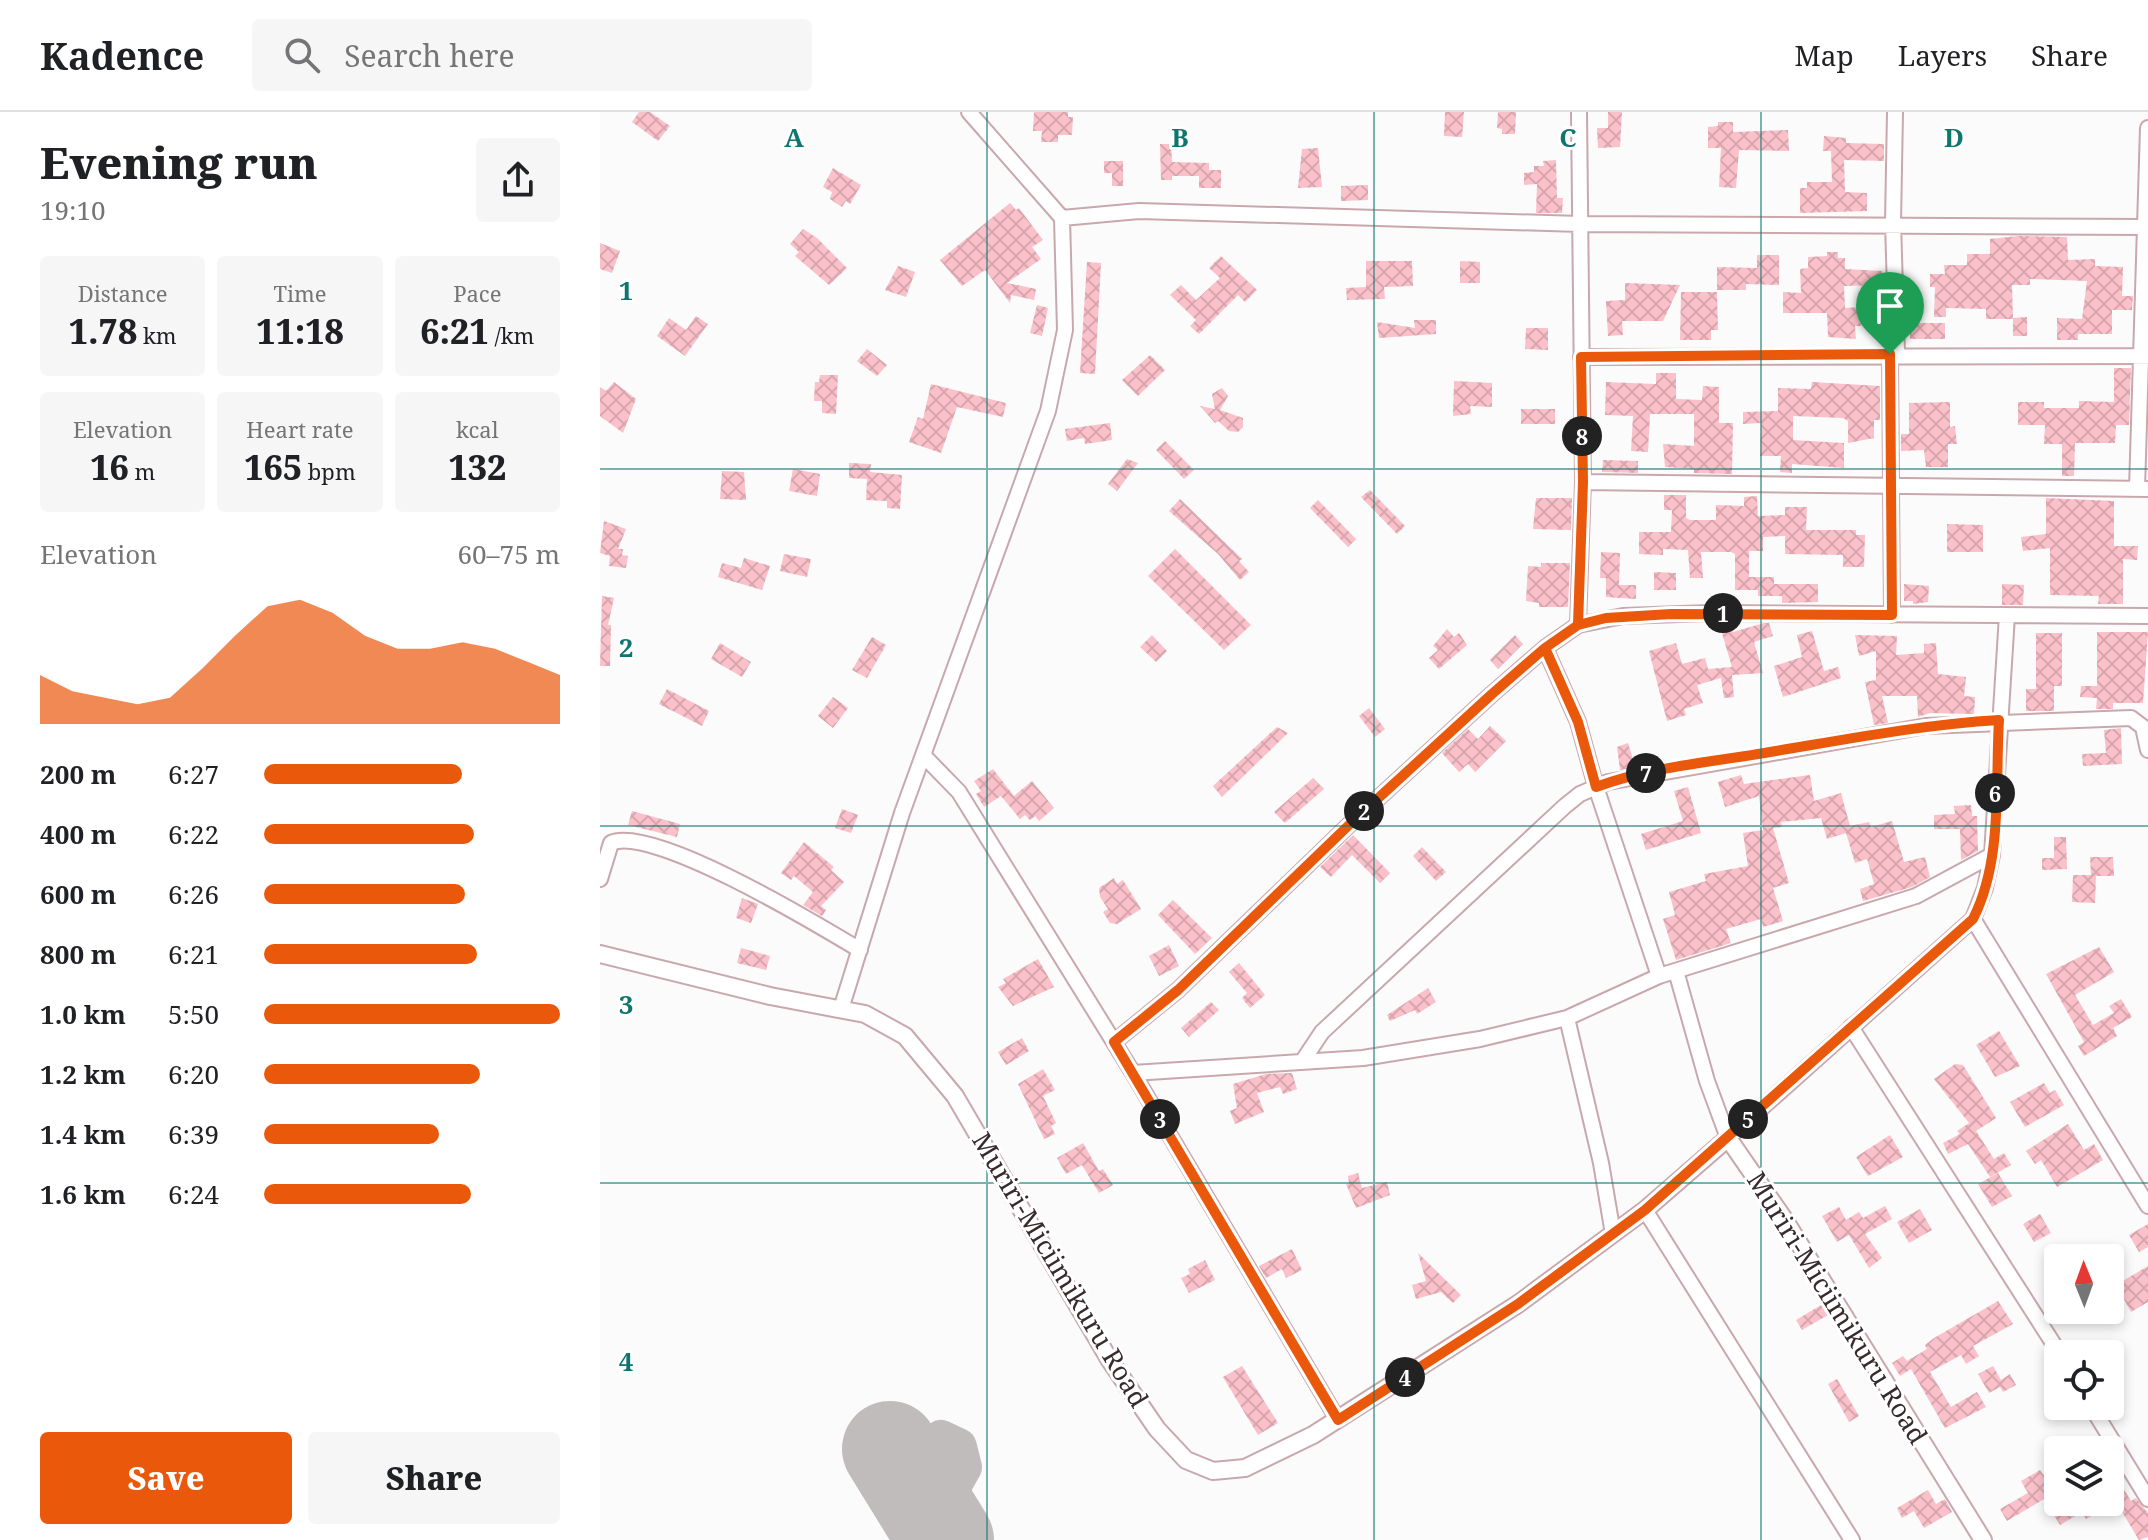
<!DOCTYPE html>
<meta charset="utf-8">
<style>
:root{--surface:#fff;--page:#f6f6f6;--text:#202124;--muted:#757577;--line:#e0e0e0;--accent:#ea580c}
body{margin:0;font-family:"Noto Serif",serif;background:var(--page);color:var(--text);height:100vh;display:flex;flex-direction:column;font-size:30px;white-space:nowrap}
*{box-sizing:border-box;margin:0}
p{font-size:26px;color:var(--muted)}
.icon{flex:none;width:44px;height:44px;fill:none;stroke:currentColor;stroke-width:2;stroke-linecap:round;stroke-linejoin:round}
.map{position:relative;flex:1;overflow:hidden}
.sheet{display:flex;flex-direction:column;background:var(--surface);width:600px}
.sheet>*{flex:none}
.needle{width:52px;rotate:359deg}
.fabs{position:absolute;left:1444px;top:1132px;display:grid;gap:16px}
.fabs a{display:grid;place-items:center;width:80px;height:80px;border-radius:8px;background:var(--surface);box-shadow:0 4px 12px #0003;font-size:40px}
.pin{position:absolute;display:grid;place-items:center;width:68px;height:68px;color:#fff;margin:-82px -34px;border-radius:50% 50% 50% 0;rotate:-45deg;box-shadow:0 0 8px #0007}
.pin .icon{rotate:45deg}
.km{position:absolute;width:40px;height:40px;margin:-20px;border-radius:50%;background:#222;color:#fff;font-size:22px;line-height:40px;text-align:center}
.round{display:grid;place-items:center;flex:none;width:84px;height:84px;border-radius:8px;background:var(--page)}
.overview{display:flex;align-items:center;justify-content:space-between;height:136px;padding:0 40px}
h1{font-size:44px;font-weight:800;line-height:60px}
.metrics{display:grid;grid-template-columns:repeat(3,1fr);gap:12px;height:136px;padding:8px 40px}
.metrics div{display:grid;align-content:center;border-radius:8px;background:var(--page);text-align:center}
.metrics b{font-size:34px;font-weight:800}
.metrics small{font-size:22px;font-weight:400}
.metrics p{font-size:22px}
.chart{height:224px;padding:16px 40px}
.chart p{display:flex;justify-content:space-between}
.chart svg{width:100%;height:144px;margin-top:8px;fill:var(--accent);opacity:.7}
.button{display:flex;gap:16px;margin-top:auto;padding:16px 40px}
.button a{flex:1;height:92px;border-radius:8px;background:var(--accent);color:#fff;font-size:32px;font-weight:800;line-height:92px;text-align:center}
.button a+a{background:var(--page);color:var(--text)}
ul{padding:0 40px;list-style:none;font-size:26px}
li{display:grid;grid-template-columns:128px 96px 1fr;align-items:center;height:60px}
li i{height:20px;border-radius:10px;background:var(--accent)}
header{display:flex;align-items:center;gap:48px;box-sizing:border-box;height:112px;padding:0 40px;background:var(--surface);border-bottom:2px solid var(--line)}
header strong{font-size:38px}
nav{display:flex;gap:44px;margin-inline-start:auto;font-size:28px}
.search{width:560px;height:72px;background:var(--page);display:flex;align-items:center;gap:20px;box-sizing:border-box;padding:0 28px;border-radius:8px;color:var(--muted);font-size:30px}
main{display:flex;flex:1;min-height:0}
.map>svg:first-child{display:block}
</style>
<header>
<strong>Kadence</strong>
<div class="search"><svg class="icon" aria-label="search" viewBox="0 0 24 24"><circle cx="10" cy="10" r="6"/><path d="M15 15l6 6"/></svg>Search here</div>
<nav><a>Map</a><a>Layers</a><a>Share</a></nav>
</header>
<main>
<section class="sheet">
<div class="overview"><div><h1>Evening run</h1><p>19:10</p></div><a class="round"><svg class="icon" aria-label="share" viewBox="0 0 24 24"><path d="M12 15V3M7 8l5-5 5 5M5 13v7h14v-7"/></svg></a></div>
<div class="metrics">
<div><p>Distance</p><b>1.78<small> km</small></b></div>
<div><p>Time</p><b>11:18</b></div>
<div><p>Pace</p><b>6:21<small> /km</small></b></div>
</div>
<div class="metrics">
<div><p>Elevation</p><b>16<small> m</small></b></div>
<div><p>Heart rate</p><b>165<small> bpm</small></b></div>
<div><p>kcal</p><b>132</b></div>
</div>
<div class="chart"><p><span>Elevation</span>60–75 m</p>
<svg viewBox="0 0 160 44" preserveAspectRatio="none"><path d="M0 44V29L10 34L20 36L30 38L40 36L50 27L60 17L70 8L80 6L90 10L100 17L110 21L120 21L130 19L140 21L150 25L160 29V44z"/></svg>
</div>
<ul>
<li><b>200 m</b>6:27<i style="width:67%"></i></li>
<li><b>400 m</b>6:22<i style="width:71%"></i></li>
<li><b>600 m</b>6:26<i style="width:68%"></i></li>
<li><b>800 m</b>6:21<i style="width:72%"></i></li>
<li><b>1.0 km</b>5:50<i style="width:100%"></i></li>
<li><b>1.2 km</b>6:20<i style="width:73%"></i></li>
<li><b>1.4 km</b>6:39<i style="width:59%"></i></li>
<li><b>1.6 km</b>6:24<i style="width:70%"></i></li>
</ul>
<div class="button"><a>Save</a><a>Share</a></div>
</section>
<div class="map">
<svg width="1548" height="1428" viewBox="0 0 1548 1428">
<defs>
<pattern id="building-cross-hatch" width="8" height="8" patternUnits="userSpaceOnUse" patternTransform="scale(2)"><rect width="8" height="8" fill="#fbc1ca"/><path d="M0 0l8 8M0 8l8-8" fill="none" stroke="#d8a6ae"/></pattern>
</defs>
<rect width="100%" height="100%" fill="#fbfbfb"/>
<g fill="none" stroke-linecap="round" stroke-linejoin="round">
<path stroke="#c0bcbc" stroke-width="38" d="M316 1379C318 1359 324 1338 341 1327L358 1335 363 1355 345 1387V1426"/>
<path stroke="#c0bcbc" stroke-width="96" d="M290 1337 346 1428"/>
</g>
<path fill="url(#building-cross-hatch)" d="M39 0H50L70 14 58 29 32 10Z
M434 0H468V5H473L472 23H458V30H441L442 19H433Z
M845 0H864L862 25 844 24Z
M898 0H916L915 22H902V17L897 16Z
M1008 0H1022L1020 35 998 36 997 16H1008Z
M1118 10H1133V20L1188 18 1189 39 1139 38 1136 76 1119 75 1121 36H1108V15L1118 14Z
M1224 24 1246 26V31L1284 32V49L1244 48 1245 80 1267 81V99L1200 101V76H1207V70H1232L1231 39H1223Z
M560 32H571L572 50 609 51V58H621V76H599V64H572V68H561Z
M718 36 722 75 698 76 702 37Z
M956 48 957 86H963L962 101H936L937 72 924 73V61L934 60V54H944L943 49Z
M504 49H523V74H512V61H504Z
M233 56 261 73 250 92 246 89 242 95 230 87 232 80 223 75Z
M768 73V88L741 89V74Z
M410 91 416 98 419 96 443 128 432 135 441 147 407 171 436 177 434 188 411 183 410 191 385 158 362 174 340 148Z
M203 117 217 126 247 156 229 173 195 144 199 140 190 132Z
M1418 124 1467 125 1468 148 1495 147V154L1523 155 1522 184H1533L1532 198H1512V222H1478V228H1457V206L1482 207 1487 169 1430 167V173H1412L1413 206 1427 205V224H1413V207H1386V197L1346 196V205H1334L1335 175H1330V162H1345L1344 153H1367V142H1390V127Z
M0 131 20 139 12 161 0 157Z
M1227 140H1238V146H1245V157L1282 159 1283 173 1244 174 1245 196 1260 195 1261 214H1255L1256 227 1228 225 1227 201H1183V180L1201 181 1200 157 1208 156V145L1227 144Z
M1157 143H1179V173L1146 172V178H1117V155L1157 156Z
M621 144 657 178 645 190 638 183 599 222 590 214 596 208 570 183 581 173 596 188 620 166 609 156Z
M766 149H812L813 174 784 175 785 187 747 188 746 176 766 175Z
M860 149 880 150V171H860Z
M487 150 501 151 495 262 480 261Z
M298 154 315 160 306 185 285 178Z
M1025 171 1080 173 1063 209H1022L1023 223 1008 224 1006 189 1025 188Z
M1081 180H1117L1118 218H1111V228H1080Z
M437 193 448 196 442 224 430 221Z
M96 204 108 212 85 244 57 224 69 206 86 218Z
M814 208H836V222L779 226 777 210 815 216Z
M1310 211H1345V227H1310Z
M926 216H948V238L925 237Z
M267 237 287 253 277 264 257 249Z
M550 243 565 258 538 284 522 268Z
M1514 256H1531L1529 313H1516L1515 331H1475L1474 364H1462V332H1444L1445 313H1418V290H1444V296H1479V289L1514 290Z
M1056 261H1076V287L1102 288 1103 274 1119 275V311H1133L1132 362 1094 361V357L1065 355 1063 332 1094 334V302H1050L1048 340 1031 339 1033 304 1005 303 1006 270 1056 272Z
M220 263H238L236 302 222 301V289H214L215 270H219Z
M854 269 892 271V295L870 294 871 302 853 304Z
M14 270 36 287 23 321 0 304V275L6 279Z
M1212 270 1280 274V308H1274V326L1248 331V309L1243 306 1193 304V328L1244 331V356L1192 352V361L1180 360 1181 344H1160L1161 311 1143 312V300L1178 299V276L1211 277Z
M331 272 406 291 403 305 357 295 341 341 309 330 318 305 323 307Z
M622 276 628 284 620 298 643 306V315L638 320 629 319 618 309 615 311 600 294 615 297 612 282Z
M1350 290V315L1355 314 1357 332H1348V355H1326L1324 338 1301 339V322H1309V291Z
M921 297H955V312H921Z
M510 311 512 328 485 332 484 326 467 329 465 317Z
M565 329 594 358 584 367 556 338Z
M527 347 538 351 517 379 508 372Z
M1003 348 1038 349V361L1002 360Z
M249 351 271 352 270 360 302 363 300 397 287 396V389L266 388 267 367 249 366Z
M193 357 220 362 217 384 189 379Z
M122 359 144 360 146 388 120 387Z
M770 378 805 414 797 422 761 385Z
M1064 383H1086V406L1090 408H1116V393L1144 394V385L1157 384 1158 404 1185 403V395H1207L1206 418H1256V423H1265L1264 455H1243V443L1185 442V424L1163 425V439H1149V465H1174V472H1218V490L1182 491V484H1158V478H1135V442L1131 440H1101L1103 466H1090L1088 438 1063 437V443L1039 442V420H1071L1072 398H1064Z
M936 386H972L971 418 933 417Z
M1446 386 1514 389V434H1538L1537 448 1523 447V492H1498L1499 484 1450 483V436L1423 439 1421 425 1446 422Z
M580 387 642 447 639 449 649 460 640 468 618 442 569 399Z
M718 388 756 427 748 435 710 396Z
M4 409 26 417 18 437H23L22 443 28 444 26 456 9 454 10 444 0 441Z
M1347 412 1383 413V440H1347Z
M575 437 651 513 624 538 548 464Z
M1001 440 1020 441 1019 473H1036V487L1006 485V466H1000Z
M184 442 211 447 207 465 180 459Z
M144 446 170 454 162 478 118 465 122 451 141 456Z
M941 451H970L968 495H939V491L926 489 928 454 941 455Z
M1054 460 1076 461V478H1054Z
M1304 472 1329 474 1328 490 1313 492V489H1304Z
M1402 472 1424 473 1423 493H1402Z
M2 484 14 486 8 513H11L10 554H0Z
M1164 511H1169L1173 524 1154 530 1163 561 1132 563 1134 585 1124 586 1121 566 1097 573 1103 591 1084 597 1086 603 1067 609 1049 539 1076 531 1082 552 1105 546 1108 557 1132 555 1121 518 1132 515 1133 520Z
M847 517 854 525 859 521 867 533 839 557 829 546 838 538 833 534Z
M1212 519 1224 559 1238 555 1241 566 1183 585 1174 554 1202 545 1197 523Z
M1497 520H1548L1543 591H1513V597H1496L1497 586 1480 585 1481 574H1497Z
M1436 521H1462V574H1454V599H1426V577H1436Z
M552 523 567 539 556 550 540 535Z
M915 523 923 532 898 557 890 548Z
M1255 523 1297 524 1296 543 1324 541V532L1336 531 1338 562 1366 565 1364 584 1375 585 1374 602 1330 601 1318 605 1317 584H1282L1288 611 1274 613 1265 570 1276 568V539L1259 544Z
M272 525 286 533 267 566 252 558Z
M120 531 151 550 142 565 111 547Z
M67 577 109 599 102 614 59 592Z
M233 585 248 596 233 616 218 604Z
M769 596 785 617 775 625 759 604Z
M890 614 906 629 875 660 868 652 859 660 842 641 868 617 878 627Z
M677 615 688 621 622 685 613 674Z
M1521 616 1522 652 1483 654 1482 642 1506 641 1504 618Z
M1028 631 1033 647 1045 643 1048 653 1020 658 1017 635Z
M393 657 414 684 432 669 454 696 439 709 435 704 430 708 425 703 420 707 401 684 384 695 376 682 381 679 374 669Z
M1141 663 1144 672 1210 663 1214 689 1241 681 1250 714 1269 710 1271 715 1292 709 1304 750 1325 745 1330 765 1312 775 1263 789 1260 777 1274 772 1267 747 1255 751 1246 721 1227 727 1221 706 1181 710 1182 715 1173 716 1189 771 1173 776 1183 809 1163 815 1161 807 1126 817 1131 831 1076 848 1063 807 1075 803 1069 780 1106 769 1104 762 1148 754 1143 721 1163 718 1159 684 1125 695 1118 670Z
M713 666 724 677 685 711 674 700Z
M1088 675 1101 721 1046 738 1041 722 1083 709 1074 679Z
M1371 693 1372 704H1377L1378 739 1361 748 1360 717H1334V703L1355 702 1354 694Z
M242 697 258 703 251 721 235 716Z
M32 699 80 712 77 725 28 713Z
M753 723 790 761 780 771 752 743 731 765 720 755Z
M1454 725H1466L1467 757 1442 758V746H1454Z
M204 730 234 755 231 758 244 770 221 794 226 798 222 804 203 793 213 780 194 764 191 768 181 761Z
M822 735 846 760 836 769 813 744Z
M1490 745H1513L1514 764H1496L1495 791 1472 790 1473 763H1491Z
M514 766 517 772 523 768 541 797 517 812 510 811 503 800 508 797 500 785 499 776Z
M142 786 158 792 151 811 136 806Z
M573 788 612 826 595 842 558 803Z
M569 833 579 854 559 864 549 844Z
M1499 835 1514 860 1475 883 1493 913 1514 901 1509 894 1521 887 1532 905 1513 916 1517 924 1484 944 1478 934 1484 930 1446 862Z
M141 836 170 844 166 858 137 851Z
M438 847 454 875 413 894 398 875 406 871 403 867Z
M639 851 665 883 650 896 642 886 647 881 629 860Z
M828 876 836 890 817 902 815 898 790 909 787 903Z
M611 890 619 898 589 925 581 916Z
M1399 919 1420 954 1395 965 1376 933Z
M422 926 429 939 406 953 398 940Z
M1355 952 1363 953 1396 1006 1376 1019 1394 1047 1404 1041 1411 1053 1390 1065 1368 1032 1348 1042 1343 1031 1360 1022 1357 1019 1369 1011 1334 967Z
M443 957 455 978 443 984 456 1011 451 1014 455 1022 444 1027 418 972Z
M692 961 697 977 683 982 680 975 657 981 664 1000 635 1012 630 999 637 996 633 972 666 962Z
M1444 971 1450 981 1455 978 1464 993 1425 1015 1410 990Z
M1468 1012 1484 1038 1494 1032 1503 1048 1457 1075 1441 1048 1435 1052 1426 1039Z
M1290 1023 1303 1045 1268 1064 1256 1045Z
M483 1031 499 1059 503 1057 513 1073 499 1081 482 1053 466 1062 457 1046Z
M758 1061 762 1076 787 1070 790 1083 756 1096 746 1072 749 1071 748 1064Z
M1398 1061 1412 1084 1392 1095 1378 1072Z
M1285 1094 1292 1107 1265 1122 1282 1146 1269 1156 1249 1123 1237 1130 1222 1104 1239 1095 1246 1108 1259 1100 1263 1106Z
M1320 1097 1332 1118 1309 1131 1297 1110Z
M1440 1102 1451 1121 1434 1130 1423 1112Z
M1548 1112V1135L1539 1140 1529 1123Z
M692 1137 702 1158 686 1166 682 1157 666 1166 659 1154Z
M818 1141 861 1183 853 1191 841 1180 816 1187 812 1173 826 1169Z
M605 1148 615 1168 589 1181 581 1166 590 1162 588 1157Z
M1548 1154V1190L1531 1200 1516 1173Z
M1398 1189 1413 1212 1373 1234 1379 1244 1366 1252 1361 1243 1330 1260 1351 1295 1377 1280 1386 1295 1345 1316 1311 1257 1300 1264 1292 1251 1303 1244 1307 1249 1327 1237 1325 1233 1334 1226Z
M1221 1193 1228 1203 1202 1218 1196 1208Z
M642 1254 678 1311 658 1323 623 1265Z
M1393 1254 1401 1268 1410 1262 1416 1273 1403 1280 1400 1275 1389 1281 1378 1262Z
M1237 1267 1259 1304 1249 1310 1228 1272Z
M1440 1358 1458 1382V1390L1465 1394 1472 1390H1510V1373L1518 1368 1531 1389 1536 1386 1548 1401V1425L1539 1428 1516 1390 1486 1407 1482 1400 1460 1413 1444 1387 1407 1409 1400 1397 1428 1381 1421 1369Z
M1328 1378 1336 1392 1345 1387 1352 1400 1324 1416 1314 1399 1302 1406 1297 1396Z"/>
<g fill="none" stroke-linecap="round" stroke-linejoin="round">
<g stroke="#c8a8ad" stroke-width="18">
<path id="minor" d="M1295 0 1293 111 1297 242
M462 106 539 99 980 112 1548 115
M1290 242 1292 503
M981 245 1548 244
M983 370 1548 377
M1537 377 1548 16
M978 513 983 370 979 0
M945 536 978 610 996 675 1059 864
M323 643 359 680 533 961 763 946 880 927 967 906 1059 864 1316 784 1392 743
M0 767 11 731C52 712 220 814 260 838
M1373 807 1548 1094
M1076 859 1107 969 1128 1026 1373 807 1385 776 1392 743 1407 503
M241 897 302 701 448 299 465 218 462 106 369 0
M967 906 1001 1051 1013 1122
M1251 915 1460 1242
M514 930 578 878 750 712 892 582 945 536 978 513 1023 504 1110 501 1548 504
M702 950 722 920 965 694 980 682 1008 670 1326 614 1531 606 1543 615 1548 638
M533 961 738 1308
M1045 1098 1252 1428
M1491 1294 1548 1387"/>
</g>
<g stroke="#c8a8ad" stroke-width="20">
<path id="tertiary" d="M0 842 170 884 265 902 305 924 355 984 509 1247 557 1317 586 1348 613 1359 645 1356 713 1323 918 1192 1045 1098 1128 1026 1184 1107 1383 1428"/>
</g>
<use href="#minor" stroke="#fff" stroke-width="14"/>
<use href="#tertiary" stroke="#fff" stroke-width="16"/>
</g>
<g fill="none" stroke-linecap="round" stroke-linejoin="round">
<g stroke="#fff" stroke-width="16">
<path id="route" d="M1290 242 1292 503 1071 502 1006 506 978 513 945 536 892 582 750 712 578 878 514 930 738 1308 918 1192 1045 1098 1373 807C1403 748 1395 673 1399 608 1317 613 1238 629 1158 642 1104 651 1047 656 996 675L978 610 945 536 978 513 983 370 981 245 1290 242"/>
</g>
<use href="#route" stroke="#ea580c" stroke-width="10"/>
</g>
<path fill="none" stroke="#0f766e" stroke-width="2" stroke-opacity="0.55" d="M387 0V1428M774 0V1428M1161 0V1428M0 357H1548M0 714H1548M0 1071H1548"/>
<g text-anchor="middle" stroke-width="6" stroke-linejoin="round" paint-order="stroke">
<g font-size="26" fill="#382b2d" stroke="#fff">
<text transform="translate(460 1158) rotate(59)" y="9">Muriri-Miciimikuru Road</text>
<text transform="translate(1237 1196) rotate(58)" y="9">Muriri-Miciimikuru Road</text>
</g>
</g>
<g font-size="26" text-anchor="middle" font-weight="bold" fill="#0f766e" stroke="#fff" stroke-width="6" stroke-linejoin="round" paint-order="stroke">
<text x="194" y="35">A</text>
<text x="580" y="35">B</text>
<text x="968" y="35">C</text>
<text x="1354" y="35">D</text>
<text x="26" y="188">1</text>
<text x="26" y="545">2</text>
<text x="26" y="902">3</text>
<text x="26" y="1259">4</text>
</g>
</svg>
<div class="fabs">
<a><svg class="needle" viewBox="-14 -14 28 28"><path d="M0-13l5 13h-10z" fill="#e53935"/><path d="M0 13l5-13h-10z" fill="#757577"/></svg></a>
<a><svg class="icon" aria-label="locate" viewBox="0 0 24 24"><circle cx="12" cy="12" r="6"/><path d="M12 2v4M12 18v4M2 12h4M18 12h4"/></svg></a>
<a><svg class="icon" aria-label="layers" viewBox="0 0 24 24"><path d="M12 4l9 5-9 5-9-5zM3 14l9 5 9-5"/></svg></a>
</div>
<div class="pin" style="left:1290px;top:242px;background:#1e9e55"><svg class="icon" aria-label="arrive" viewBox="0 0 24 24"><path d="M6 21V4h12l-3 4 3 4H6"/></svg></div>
<b class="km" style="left:1123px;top:501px">1</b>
<b class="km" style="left:764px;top:699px">2</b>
<b class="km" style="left:560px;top:1007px">3</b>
<b class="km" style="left:805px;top:1265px">4</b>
<b class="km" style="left:1148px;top:1007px">5</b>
<b class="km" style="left:1395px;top:681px">6</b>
<b class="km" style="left:1046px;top:661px">7</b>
<b class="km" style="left:982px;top:324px">8</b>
</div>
</main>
